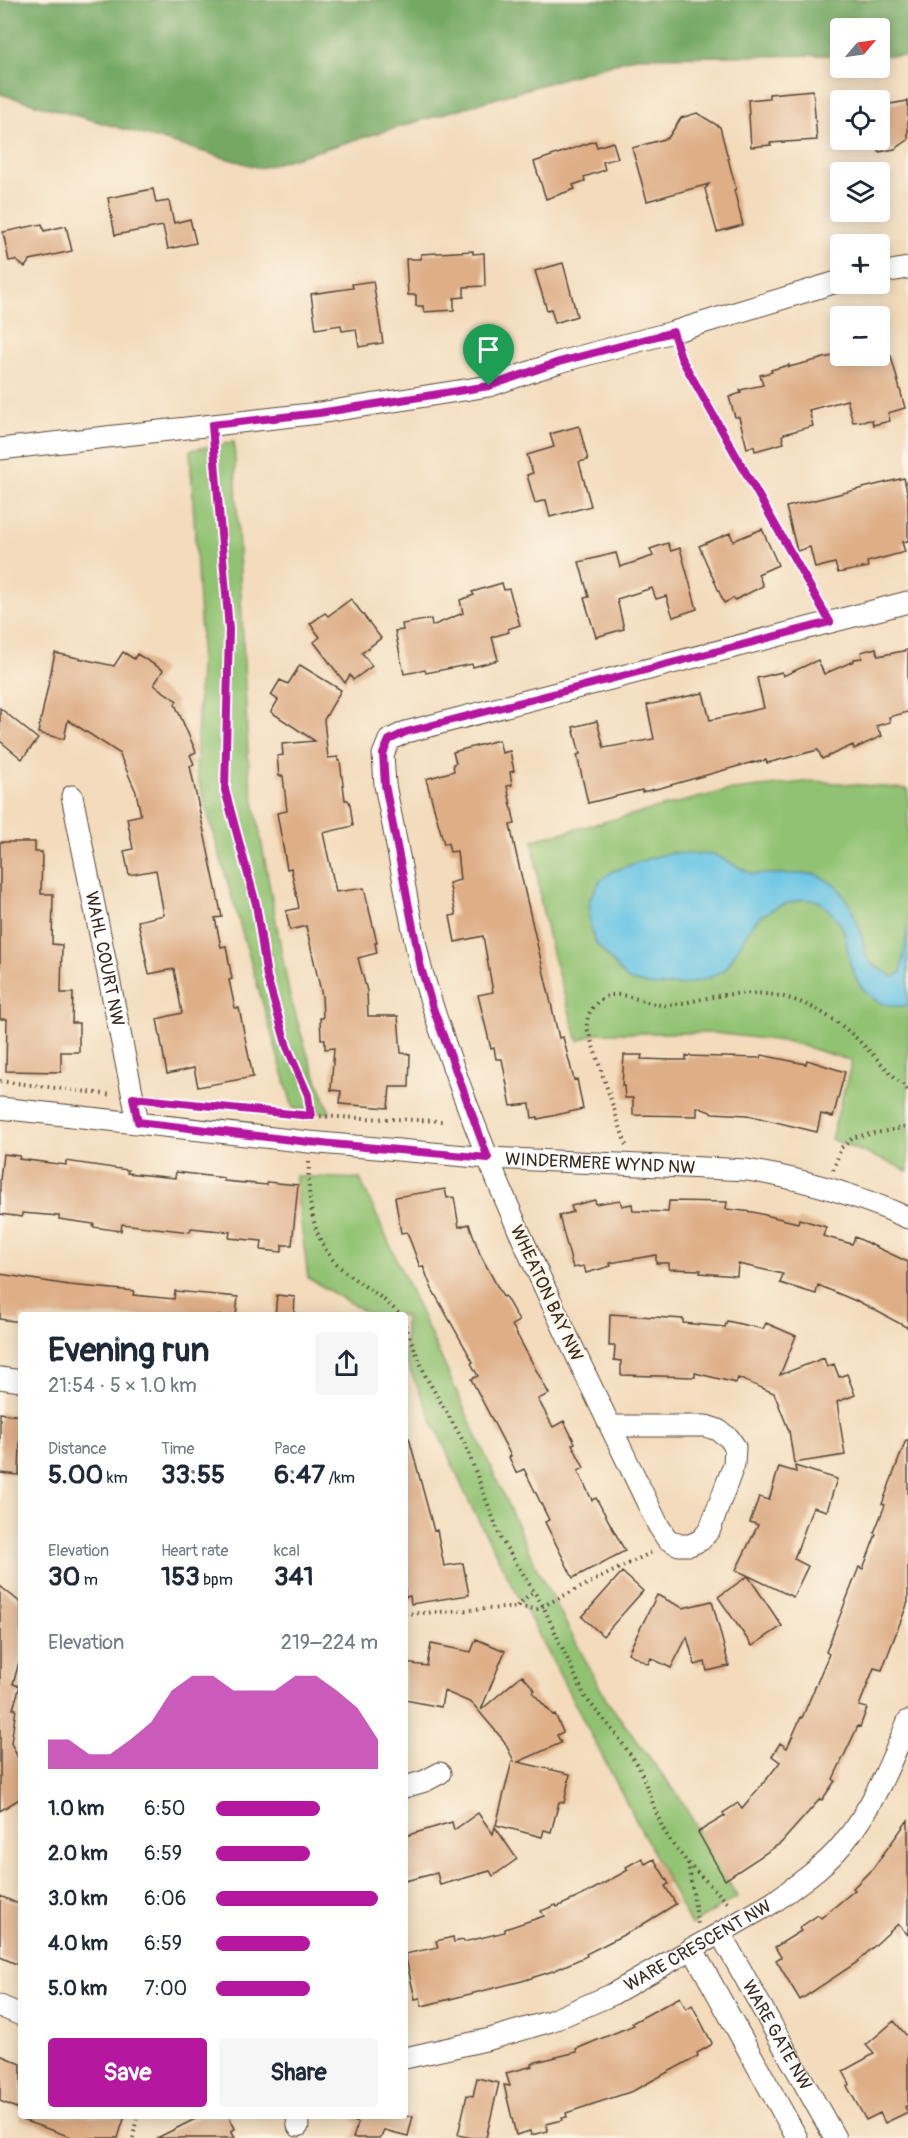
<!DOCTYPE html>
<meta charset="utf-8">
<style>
:root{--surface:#fff;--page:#f6f6f7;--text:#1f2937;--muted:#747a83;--accent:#b5179e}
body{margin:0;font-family:Pangolin,sans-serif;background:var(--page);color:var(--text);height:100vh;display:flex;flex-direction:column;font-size:22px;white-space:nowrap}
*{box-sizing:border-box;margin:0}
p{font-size:20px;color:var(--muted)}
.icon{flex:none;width:33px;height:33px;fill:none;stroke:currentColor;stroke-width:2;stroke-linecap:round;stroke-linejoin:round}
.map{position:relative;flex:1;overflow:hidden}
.drawer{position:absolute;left:18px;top:1312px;width:390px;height:807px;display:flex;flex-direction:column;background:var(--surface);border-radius:6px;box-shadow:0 3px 15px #0003}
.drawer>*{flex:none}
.needle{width:39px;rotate:61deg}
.buttons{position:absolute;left:830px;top:18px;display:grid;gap:12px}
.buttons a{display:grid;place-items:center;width:60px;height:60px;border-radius:6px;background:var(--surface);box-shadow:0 3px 15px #0003;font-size:30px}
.pin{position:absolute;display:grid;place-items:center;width:51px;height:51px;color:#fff;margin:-62px -26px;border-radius:50% 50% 50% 0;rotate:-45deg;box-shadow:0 0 6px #0007}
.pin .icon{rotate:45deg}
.round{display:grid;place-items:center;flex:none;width:63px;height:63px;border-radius:6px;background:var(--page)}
.headline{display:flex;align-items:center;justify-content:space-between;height:102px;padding:0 30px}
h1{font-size:33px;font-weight:800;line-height:45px}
.figures{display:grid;grid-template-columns:repeat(3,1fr);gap:9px;height:102px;padding:6px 30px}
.figures div{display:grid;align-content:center}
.figures b{font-size:26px;font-weight:800}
.figures small{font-size:16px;font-weight:400}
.figures p{font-size:16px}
.chart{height:168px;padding:12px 30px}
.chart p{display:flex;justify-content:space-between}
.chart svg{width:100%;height:108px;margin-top:6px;fill:var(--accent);opacity:.7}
.button{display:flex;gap:12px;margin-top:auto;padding:12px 30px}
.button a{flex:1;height:69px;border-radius:6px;background:var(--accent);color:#fff;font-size:24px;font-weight:800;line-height:69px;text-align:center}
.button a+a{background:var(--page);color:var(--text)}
ul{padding:0 30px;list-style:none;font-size:20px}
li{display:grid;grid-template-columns:96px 72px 1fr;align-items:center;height:45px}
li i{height:15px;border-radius:8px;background:var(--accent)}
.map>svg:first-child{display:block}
</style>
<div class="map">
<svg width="908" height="2138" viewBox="0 0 908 2138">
<rect width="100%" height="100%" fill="#fcf5e5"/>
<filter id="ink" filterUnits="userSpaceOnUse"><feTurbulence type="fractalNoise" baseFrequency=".0167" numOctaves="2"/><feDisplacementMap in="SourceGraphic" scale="12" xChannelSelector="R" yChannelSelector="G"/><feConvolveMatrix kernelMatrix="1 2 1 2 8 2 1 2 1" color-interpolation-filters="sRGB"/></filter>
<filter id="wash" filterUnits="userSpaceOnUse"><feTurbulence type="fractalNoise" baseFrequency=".008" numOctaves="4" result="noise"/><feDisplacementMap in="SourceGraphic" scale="24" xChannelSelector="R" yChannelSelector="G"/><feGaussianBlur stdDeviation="1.35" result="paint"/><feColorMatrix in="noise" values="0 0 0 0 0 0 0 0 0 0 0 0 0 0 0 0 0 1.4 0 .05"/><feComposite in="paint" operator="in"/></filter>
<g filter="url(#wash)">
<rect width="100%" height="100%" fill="#f3dbbc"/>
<path fill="#91c272" stroke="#667648" stroke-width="1.5" d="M234 442 249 774 289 993 307 1053 330 1113 293 1108 196 773 201 635 190 450Z
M813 781 908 789V1172L895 1165 831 1139 852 1061 790 1042 715 1033H597L578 1041 552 953 541 903 533 840 725 791Z
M295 1176 360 1179 537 1569 607 1701 680 1798 737 1897 691 1925 470 1504 405 1359V1316L370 1315 308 1278Z"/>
<path fill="#74a864" stroke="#586941" stroke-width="1.5" d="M0 0H908V56L879 55V28H840V55L636 57 260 168 0 94Z"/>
<path fill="#67c5e5" stroke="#517882" stroke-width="1.5" d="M672 853 715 855 752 874H816L837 886 851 907 861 933 866 956 872 964 894 977 901 972 908 924V1005C881 1011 861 994 852 969 847 956 848 942 843 929 838 918 827 909 819 901L803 899 779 906 762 915 753 924 725 970 709 978 683 985 652 986 628 980 595 942 589 920 590 898 600 881 613 871 650 858Z"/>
<g id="blocks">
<path fill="#deae87" d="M813 90 817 140 770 143 771 145 751 147 748 100 769 98V94Z
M908 101V140L895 149 879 152V106Z
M697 113 720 127 736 189 734 190 743 225 717 232 705 189 709 184 647 201 632 148 668 138 681 118Z
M595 141 597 147 613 142 618 158 603 162 605 170 584 177 585 181 573 185 575 189 546 199 534 162Z
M153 189 156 203 169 201 174 223 190 219 196 243 168 249 163 226 115 235 108 198Z
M42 224 44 231 66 226 72 251 30 260 25 267 15 260 9 261 3 232Z
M473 251V254L484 253 485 286 464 287V297L454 298V310L424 312 423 306H416V295H408L406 259H421V254Z
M563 263 577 316 555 323 551 309 547 310 535 271Z
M373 281 383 343 359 347 356 329 342 331 341 325 316 329 311 294 353 288 352 284Z
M832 356H891L905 408 888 413 890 421 873 425 872 420 853 422 847 400 809 410 813 426 784 434 782 436 784 443 755 451 754 446 747 448 739 417H735L729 397 741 393 740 390 763 385 760 375 772 372 771 370 789 365V367Z
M579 426 588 460 579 462 591 506 550 517 546 500 535 503 527 475 533 473 527 455 554 447 550 434Z
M904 478 908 496V541L902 542 905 552 867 562 868 567 838 573 835 563 815 568 810 547 797 551 786 507Z
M762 529 778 565 758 574 763 586 735 600 734 598 724 603 699 546 730 533 733 541Z
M668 543 671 551 680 548 697 609 673 617 666 596 656 599 652 588 617 599 624 629 596 637 584 598 589 597 579 562 616 553 620 567 653 556 650 549Z
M502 583 504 590 509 589 520 625 508 629 509 632 492 637 498 660 473 667 472 664 426 673 425 670 404 674 395 631 403 630 402 624 431 619 432 626 463 613 460 600 474 595 472 592Z
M351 599 381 638 362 653 372 666 353 680 350 675 345 683 314 642 320 637 310 624 325 613 328 616Z
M876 648 878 656 908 650V712L889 717 890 722 876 726 882 736 854 749 853 745 822 759 818 750 767 763 766 760 753 763V762L660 788 642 792V790L588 803 577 755 580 754 573 727 597 721 604 748 654 739 647 705 703 693 710 720 764 708 757 678 782 672 783 676 818 660 824 674 854 661V659L862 658 861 652Z
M123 652 134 659 137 654 163 670 154 685 177 701 175 704 196 752 190 755 194 764 190 766 222 917 215 918 221 947 226 946 232 979 229 980 235 1008H239L253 1077 198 1087 194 1068 167 1074 157 1019 182 1013 174 969 149 974 138 921 164 915 156 870 129 875 124 851 133 849 127 818 141 815 136 792 119 753 68 720 64 739 38 733 55 653 114 666Z
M300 665 341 690 324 720 328 758 338 757V761H340L345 800H348L350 804 353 826 323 833 336 892 364 888 377 943H375L377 953 358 958 367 991 368 1016H398L401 1053 410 1054 409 1087H390L388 1108 340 1104 341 1091 331 1090 334 1048 325 1049V1039H321L320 1018H323L322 996 306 926 290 930 286 911 299 908 291 868 287 869 277 813 287 811 283 776H279L277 756 283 755 282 744 315 741 271 712 278 700 271 695 280 680 288 684Z
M0 708 38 739 22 759 0 741Z
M499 740 502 753 510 751 514 771 510 772 512 785 507 786 515 824 510 825 516 853 559 1038 563 1037 574 1080 577 1079 583 1109 538 1119V1117L532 1118 530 1104 511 1106 502 1059H496L494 1048 491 1049 478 995 493 992 483 936 455 942 450 916 456 915 449 883 460 880 457 851 450 852 448 843 444 844 426 779 454 771 453 764 456 763 453 752Z
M0 842H35V852H42L41 894H53L52 944 62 945 61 993H73L72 1023H79V1052H61V1072L6 1071 7 1019H0Z
M624 1055H642L641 1059 672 1060H686V1056L761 1058 762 1055 806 1064 807 1060 845 1072 833 1117 821 1114 817 1132 747 1115 713 1113 697 1107V1116L633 1115V1098H625L624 1086H622Z
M3 1154 20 1156 19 1159 66 1165V1161L128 1170 127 1173 175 1178 176 1172 224 1178V1181L267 1185V1182L298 1185 292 1245H282V1252L261 1250 262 1241 229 1238 230 1232 191 1228 190 1232 122 1224 121 1231 93 1227 94 1224 59 1219V1216L22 1213V1217L0 1214V1180Z
M445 1189 447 1198 454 1197 459 1227 469 1224 480 1254 503 1297 505 1296 519 1321 512 1325 549 1394 538 1399 553 1427 564 1421 575 1443 572 1444 584 1468 578 1471 592 1500 596 1498 625 1551 573 1578 545 1522 549 1520 524 1469 516 1473 509 1457 511 1456 471 1379 478 1376 471 1363 473 1362 432 1289 423 1266 420 1267 407 1232 401 1233 395 1197Z
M595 1200 596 1204 620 1200 622 1206 632 1204 633 1211 668 1212 669 1201 727 1202 726 1209 753 1212 798 1223 799 1219 826 1227 823 1236 852 1244 855 1237 908 1262V1328L856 1300V1301L818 1285 816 1294 780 1283 783 1274 738 1264 737 1276 700 1273 701 1270 669 1269V1263H656V1255L610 1263 611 1266 586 1273 584 1266 573 1268 559 1216 573 1212 571 1206Z
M0 1274 69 1285 134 1291 133 1295 174 1299 175 1291 238 1297 236 1316H20V1322L0 1319Z
M277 1295 295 1297 294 1316H275Z
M610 1314 683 1319V1323L725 1327 727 1321 763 1329 766 1323 796 1336 780 1375 824 1358 827 1367 834 1364 839 1377 847 1374 855 1395 837 1402 845 1455 794 1463 789 1431 774 1393 738 1378 736 1383 695 1373V1377L621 1375V1361L614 1360 615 1346H609Z
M0 1413 21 1416 19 1475 0 1473Z
M409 1438 434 1531 437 1530 444 1566 463 1563 469 1595 411 1604 410 1596 405 1597V1439Z
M906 1440H908V1602L882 1670 874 1668 859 1706 867 1708 860 1727 858 1726 833 1779 835 1781 822 1800 820 1799 781 1843 725 1880 698 1832 725 1816 723 1813 738 1803 742 1808 770 1775 780 1762 772 1756 780 1743 787 1748 801 1717 802 1718 829 1654 826 1652 834 1631 859 1567 863 1569 876 1534 874 1533 885 1505 882 1504Z
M795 1466 837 1479 827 1511 813 1507 794 1559 808 1566 793 1597 736 1570 758 1525 750 1522 759 1497 769 1500 779 1467 796 1472Z
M622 1572 643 1591 603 1636 582 1617Z
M748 1576 782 1626 752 1646 718 1597Z
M0 1586 21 1603V1655L13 1684 20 1686 13 1709H16L11 1743 21 1764V1798L0 1811Z
M657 1595 683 1608 712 1601 729 1666 707 1671 705 1662 695 1665 687 1637 671 1668 651 1658 648 1664 628 1653Z
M476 1639 505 1651 481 1710 522 1675 535 1690 532 1692 553 1715 555 1714 563 1732 557 1735 561 1743 518 1762 570 1774 564 1803 559 1802 551 1832 544 1830 542 1837 496 1825 512 1761H514L504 1741 472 1703 444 1691 441 1707 405 1700V1663L427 1666 431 1644 471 1652Z
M478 1813 493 1834 495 1827 517 1859 493 1876 490 1871 440 1885 437 1873 405 1881V1836L452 1822 454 1830Z
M908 1820V1935L898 1924 856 1963 800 2000 776 1960 781 1957 775 1947 801 1931 799 1928 818 1915 821 1918 855 1890 853 1888 873 1868Z
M642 1858 645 1864 654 1859 669 1884 665 1886 676 1904 637 1928 586 1954 587 1956 553 1971 522 1981 422 2006 420 1998 415 1999 405 1954 438 1947 436 1941 453 1937 454 1942 463 1940 464 1942 505 1932V1929L544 1916 541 1911 556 1905 557 1907 583 1895 628 1870 626 1867Z
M0 1896 21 1905V1966L0 1957Z
M680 1997 686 2009 692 2005 712 2043 711 2045 697 2053 698 2056 633 2091 566 2113 567 2117 562 2118V2120L546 2124 548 2131 531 2135 530 2131 516 2135 504 2085 510 2086 506 2073 533 2066 532 2064 536 2062 577 2052 576 2049 634 2025 632 2023Z
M894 2021 908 2037V2105L905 2107 908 2112 885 2123 880 2113 866 2120 847 2086 850 2084 843 2071 874 2054 866 2045Z
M0 2055 21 2064V2110L0 2101Z
M477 2078 499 2083 486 2138H471L458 2135 467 2095 473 2096Z
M19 2116H125L118 2138H74L19 2119Z
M201 2116H229L235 2129 231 2131 235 2138H157Z
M354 2116H413L408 2136 384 2130 381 2138H353L358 2123 354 2122Z"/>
</g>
</g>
<g filter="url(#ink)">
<use href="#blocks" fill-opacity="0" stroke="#574536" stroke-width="1.5"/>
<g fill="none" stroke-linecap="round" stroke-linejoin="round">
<g stroke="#574536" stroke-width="23">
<g id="minor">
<path d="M879 273 908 268"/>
<path d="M0 449 319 413 489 386 559 362 673 332 840 281"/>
<path id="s1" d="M72 796 138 1122"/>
<path id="s2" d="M0 1108 309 1142 488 1158 747 1170C803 1179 856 1194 908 1218"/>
<path d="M0 1378 21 1381"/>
<path d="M610 1426H706L718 1430 729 1438 735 1447 734 1464 710 1529 701 1540 690 1545H679L667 1539 658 1525C571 1344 479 1165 422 972 416 950 413 927 408 905 401 865 393 825 385 785L383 755 389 740 406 732 908 602"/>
<path d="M405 1787 425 1781 440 1773"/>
<path id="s3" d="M720 1933 835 2138"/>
<path d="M692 1948 797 2138"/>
<path d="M0 2006 21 2015"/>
<path id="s4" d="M405 2058 490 2039 551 2021 611 1995 774 1902C795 1886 824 1867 841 1846 872 1809 890 1765 908 1721"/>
<path d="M297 2116 298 2126"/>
</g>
</g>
<path stroke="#574536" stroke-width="4" stroke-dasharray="1.5 4.5" stroke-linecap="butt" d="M679 350 681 358 820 606
M214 443 229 630 225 790 256 904 267 977 287 1047 308 1095 311 1125
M0 1081 112 1095
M153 1100 311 1116 443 1121
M626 1145 587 1028C586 1014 594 1001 608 996 626 991 644 1004 662 1005 679 1005 696 1000 712 997 743 991 777 991 807 1005 852 1025 873 1058 908 1090
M309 1162C307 1200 312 1243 342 1269 361 1286 384 1296 401 1316
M833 1170 841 1148 854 1137 908 1127
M405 1325 426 1377 465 1444 501 1539 543 1606 585 1697 618 1737 639 1767 662 1827 671 1842 688 1863 730 1905
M517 1606 534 1590
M405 1614 519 1607 537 1609 654 1551
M688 1863 698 1924
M133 2138 137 2116"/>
<use href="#minor" stroke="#fff" stroke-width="21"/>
</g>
</g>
<g fill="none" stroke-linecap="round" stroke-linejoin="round" filter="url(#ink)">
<g stroke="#fff" stroke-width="12">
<path id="route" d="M673 332 681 358 830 622 406 732 389 740 383 754 385 785 421 968 433 1008 488 1158 309 1142 138 1122 133 1098 311 1116 308 1095 287 1047 267 977 256 904 225 790 229 630 212 425 319 413 489 386 559 362Z"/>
</g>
<use href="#route" stroke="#b5179e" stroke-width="8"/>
</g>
<g text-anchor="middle" stroke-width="4.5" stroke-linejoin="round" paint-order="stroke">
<g font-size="18" fill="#3b2a1e" stroke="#fcf5e5">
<text dy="6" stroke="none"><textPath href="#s1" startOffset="166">WAHL COURT NW</textPath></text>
<text dy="6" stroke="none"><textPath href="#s2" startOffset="603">WINDERMERE WYND NW</textPath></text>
<text transform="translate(547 1293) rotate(65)" y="6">WHEATON BAY NW</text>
<text dy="6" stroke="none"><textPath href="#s4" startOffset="316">WARE CRESCENT NW</textPath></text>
<text dy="6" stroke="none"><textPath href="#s3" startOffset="117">WARE GATE NW</textPath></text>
</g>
</g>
</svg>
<div class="buttons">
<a><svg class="needle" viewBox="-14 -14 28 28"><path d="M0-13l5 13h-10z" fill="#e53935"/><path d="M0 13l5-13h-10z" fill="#747a83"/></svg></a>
<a><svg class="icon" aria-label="locate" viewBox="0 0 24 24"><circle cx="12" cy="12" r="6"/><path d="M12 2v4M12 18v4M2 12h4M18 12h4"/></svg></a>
<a><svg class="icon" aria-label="layers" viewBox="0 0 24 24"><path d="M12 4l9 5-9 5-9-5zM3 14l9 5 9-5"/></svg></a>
<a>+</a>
<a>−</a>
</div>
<div class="pin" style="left:489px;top:386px;background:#1e9e55"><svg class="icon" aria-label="arrive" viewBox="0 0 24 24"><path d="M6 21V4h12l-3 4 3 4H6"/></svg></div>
<section class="drawer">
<div class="headline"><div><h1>Evening run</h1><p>21:54 · 5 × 1.0 km</p></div><a class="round"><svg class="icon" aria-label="share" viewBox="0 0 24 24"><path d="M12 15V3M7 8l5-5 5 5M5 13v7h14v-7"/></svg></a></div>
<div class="figures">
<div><p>Distance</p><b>5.00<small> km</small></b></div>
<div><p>Time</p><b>33:55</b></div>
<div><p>Pace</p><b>6:47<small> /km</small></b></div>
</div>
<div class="figures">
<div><p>Elevation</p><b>30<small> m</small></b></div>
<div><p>Heart rate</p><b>153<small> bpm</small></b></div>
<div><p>kcal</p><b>341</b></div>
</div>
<div class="chart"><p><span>Elevation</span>219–224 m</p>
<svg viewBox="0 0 160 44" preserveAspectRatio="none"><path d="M0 44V32L10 32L20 38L30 38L40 32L50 25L60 12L70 6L80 6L90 12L100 12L110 12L120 6L130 6L140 12L150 19L160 32V44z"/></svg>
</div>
<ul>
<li><b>1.0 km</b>6:50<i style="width:64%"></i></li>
<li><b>2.0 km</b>6:59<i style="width:58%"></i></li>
<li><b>3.0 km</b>6:06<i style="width:100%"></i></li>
<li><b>4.0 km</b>6:59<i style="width:58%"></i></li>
<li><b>5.0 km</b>7:00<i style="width:58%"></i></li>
</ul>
<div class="button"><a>Save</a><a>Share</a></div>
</section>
</div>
